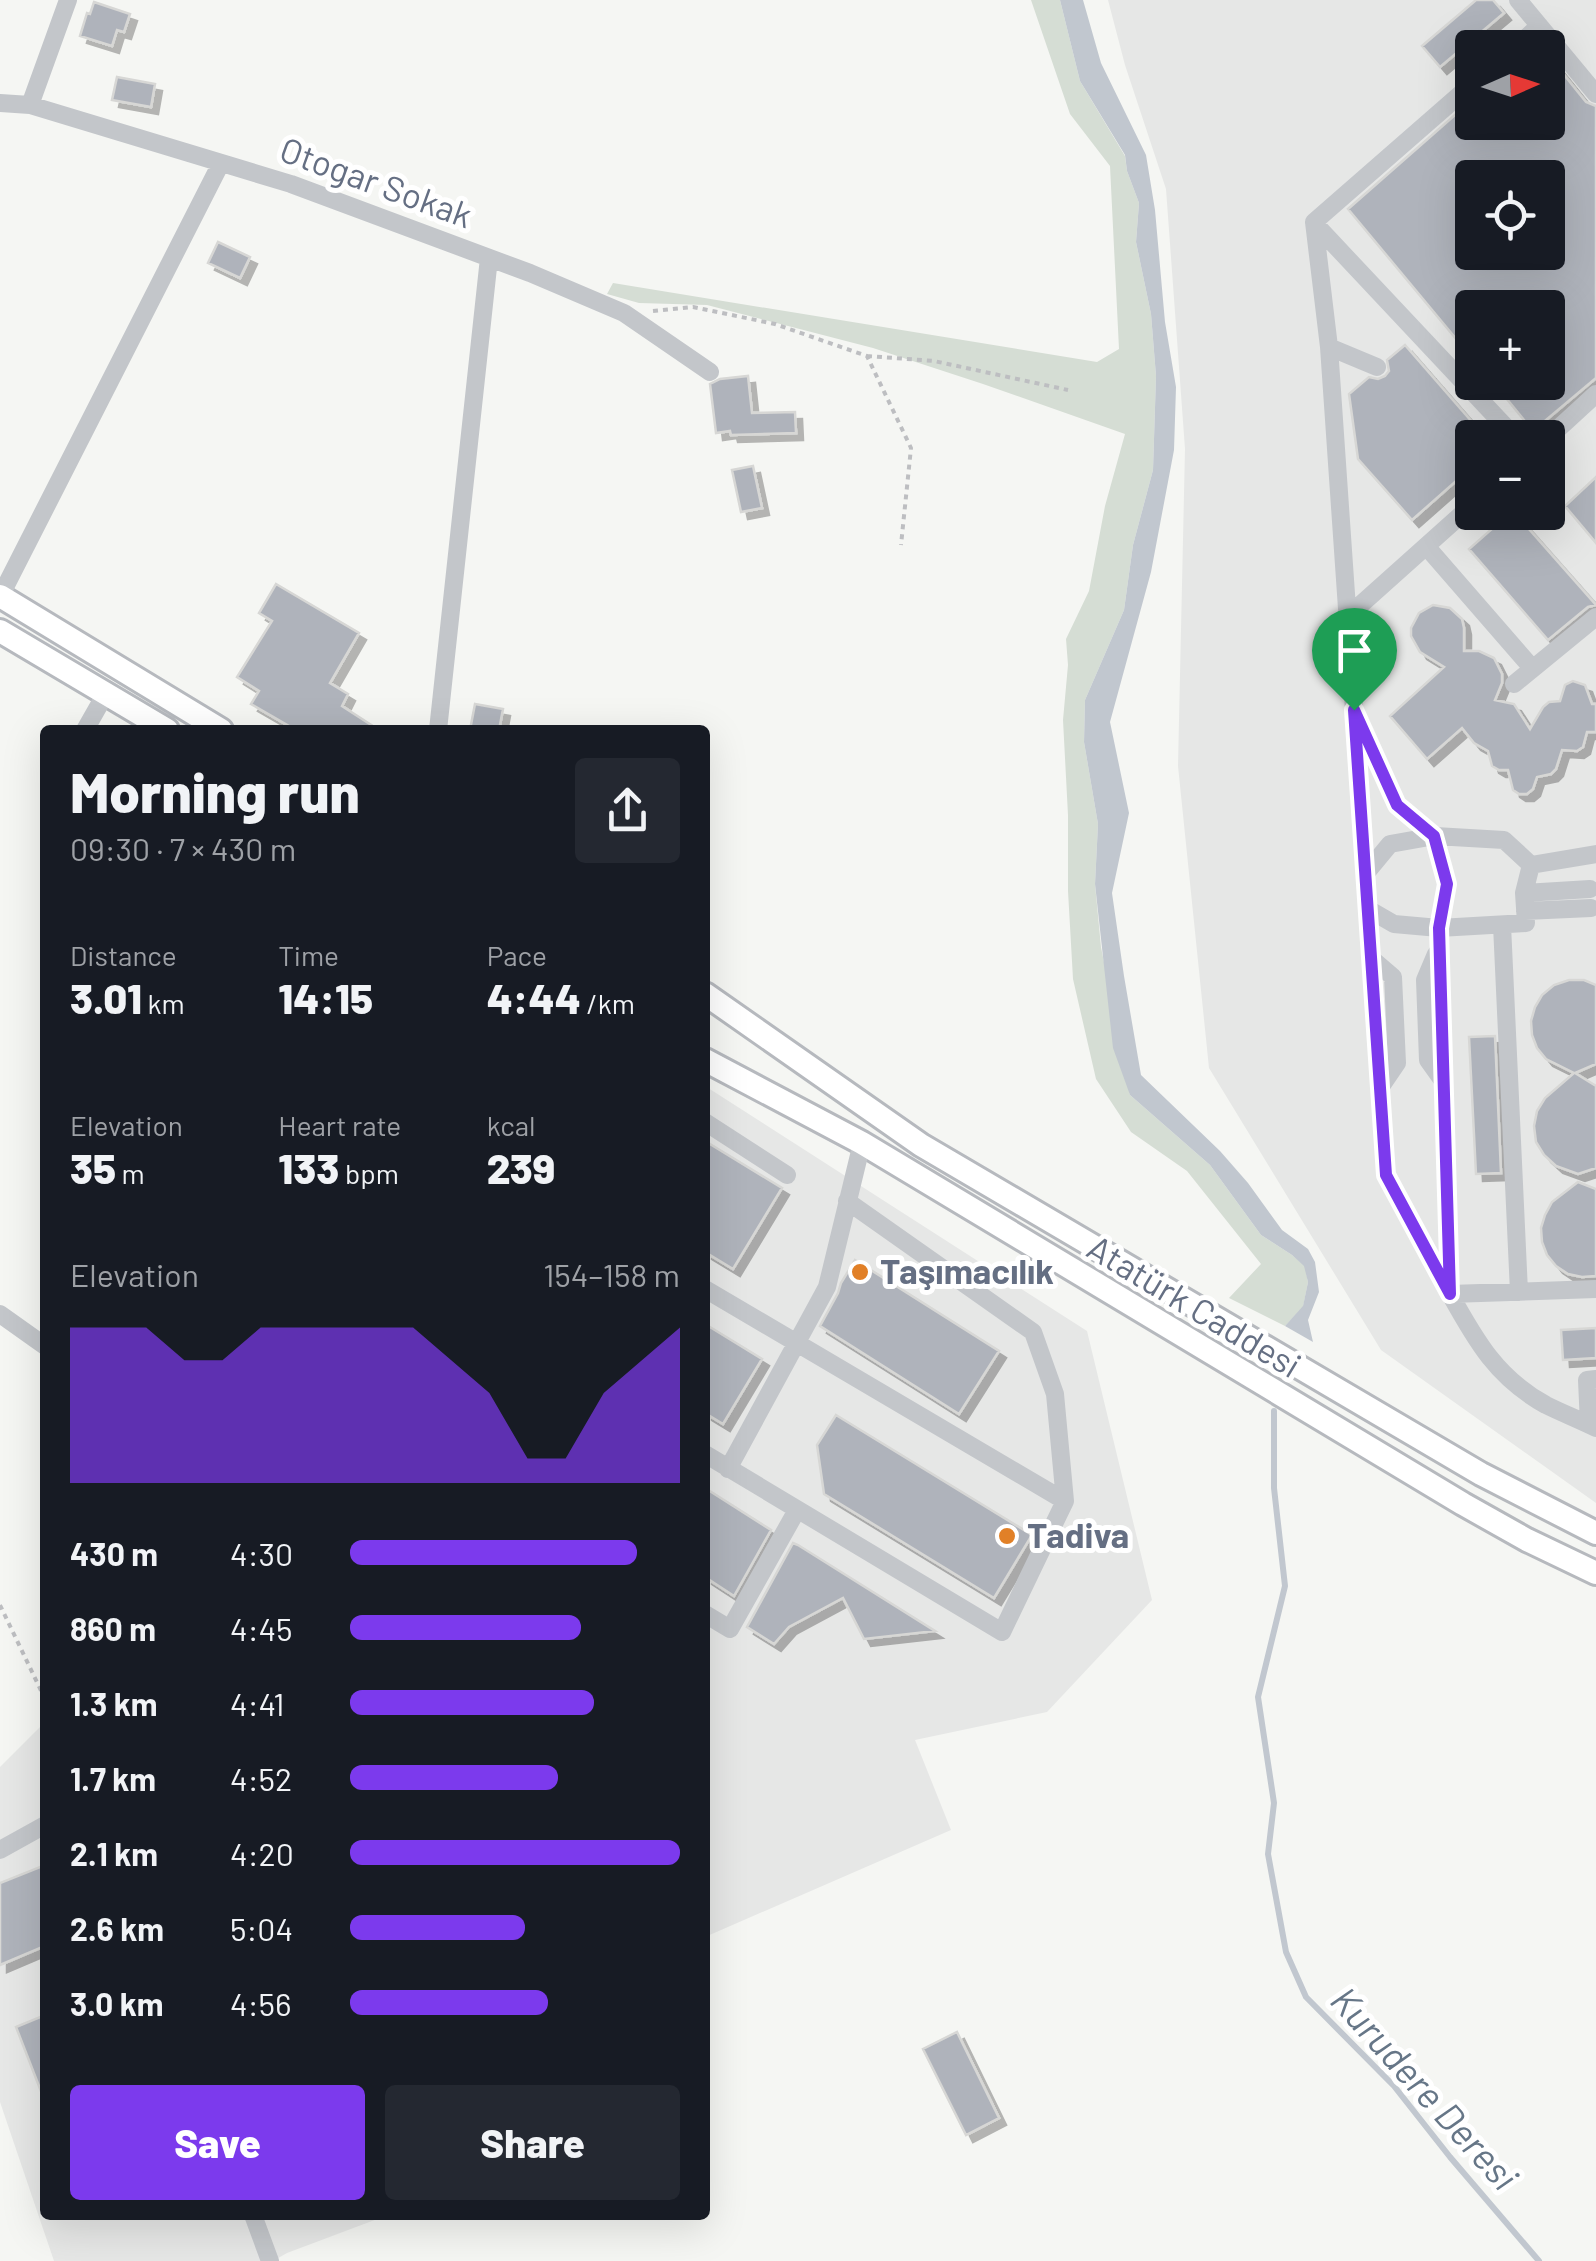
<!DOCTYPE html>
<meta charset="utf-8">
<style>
:root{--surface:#171b24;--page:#242831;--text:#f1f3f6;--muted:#9ea1a6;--accent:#7c3aed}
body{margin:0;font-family:Barlow,sans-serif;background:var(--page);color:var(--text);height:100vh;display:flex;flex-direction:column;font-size:38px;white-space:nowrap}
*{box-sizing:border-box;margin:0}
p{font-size:32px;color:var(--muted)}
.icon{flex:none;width:55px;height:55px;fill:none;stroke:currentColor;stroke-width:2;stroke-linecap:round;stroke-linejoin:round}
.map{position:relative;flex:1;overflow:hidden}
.details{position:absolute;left:40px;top:725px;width:670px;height:1495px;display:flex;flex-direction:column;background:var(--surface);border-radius:10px;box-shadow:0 10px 40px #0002}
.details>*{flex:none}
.needle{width:65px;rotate:87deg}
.tools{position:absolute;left:1455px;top:30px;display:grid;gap:20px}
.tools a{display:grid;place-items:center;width:110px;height:110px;border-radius:10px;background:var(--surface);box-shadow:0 10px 40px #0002;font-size:50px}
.pin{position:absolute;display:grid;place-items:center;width:85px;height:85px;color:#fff;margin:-102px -42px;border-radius:50% 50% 50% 0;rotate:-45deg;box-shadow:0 0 10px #0007}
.pin .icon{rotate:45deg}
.round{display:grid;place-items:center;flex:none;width:105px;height:105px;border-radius:10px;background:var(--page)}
.headline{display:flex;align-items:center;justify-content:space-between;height:170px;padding:0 30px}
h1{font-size:55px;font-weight:800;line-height:75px}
.figures{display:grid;grid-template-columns:repeat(3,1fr);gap:15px;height:170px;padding:10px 30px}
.figures div{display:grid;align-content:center}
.figures b{font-size:42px;font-weight:800}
.figures small{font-size:28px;font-weight:400}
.figures p{font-size:28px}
.chart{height:280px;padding:20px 30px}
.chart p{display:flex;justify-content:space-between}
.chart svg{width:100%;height:180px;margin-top:10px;fill:var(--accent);opacity:.7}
.button{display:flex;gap:20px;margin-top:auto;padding:20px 30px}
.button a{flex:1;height:115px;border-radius:10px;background:var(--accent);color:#fff;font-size:40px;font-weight:800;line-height:115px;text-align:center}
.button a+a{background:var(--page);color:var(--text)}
ul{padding:0 30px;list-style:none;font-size:32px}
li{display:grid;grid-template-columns:160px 120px 1fr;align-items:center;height:75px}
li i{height:25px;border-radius:12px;background:var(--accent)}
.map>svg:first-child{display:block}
</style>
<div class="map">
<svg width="1596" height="2261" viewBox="0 0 1596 2261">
<defs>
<filter id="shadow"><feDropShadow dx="7" dy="7" stdDeviation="0" flood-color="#0004"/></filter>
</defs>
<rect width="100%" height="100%" fill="#f5f6f3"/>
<path fill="#e6e7e6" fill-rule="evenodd" d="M1108 0H1596V1503L1381 1350 1209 1068 1178 766 1185 449 1166 189 1125 65ZM1472 48H1548V122H1472ZM1472 178H1548V252H1472ZM1472 308H1548V382H1472ZM1472 438H1548V512H1472Z
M705 1086 1087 1331 1152 1600 1047 1712 915 1740 951 1830 705 1937Z
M45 1722V2215H388L287 2253 273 2261H54L0 2102V1767Z"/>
<path fill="#d5ddd4" d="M1031 0H1060L1080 81 1125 156 1127 171 1139 203 1136 242 1151 314 1156 376 1153 470 1133 545 1124 610 1085 700 1084 742 1098 824 1095 884 1101 947 1130 1095 1210 1165 1261 1235 1292 1255 1305 1266 1308 1282 1303 1307 1285 1326 1229 1298 1261 1264 1187 1171 1131 1132 1096 1079 1073 979 1068 891V815L1063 720 1068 665 1066 639 1089 591 1105 506 1125 434 983 384 873 348 707 305 639 303 607 294 613 283 1097 362 1119 349 1110 166 1070 114Z"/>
<path fill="#c1c7cf" d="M1060 0H1083L1101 63 1146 155 1155 210 1165 322 1176 387 1174 450 1151 572 1110 722 1129 813 1112 893 1124 976 1141 1075 1220 1151 1248 1183 1282 1230 1308 1249 1315 1262 1319 1292 1308 1320 1313 1342 1285 1326 1303 1306 1308 1282 1304 1266 1292 1255 1261 1235 1210 1165 1130 1095 1113 1048 1095 884 1098 824 1084 742 1085 700 1124 610 1133 545 1153 470 1156 376 1151 314 1136 242 1139 203 1127 171 1125 155 1080 81Z"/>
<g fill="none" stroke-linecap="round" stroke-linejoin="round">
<path stroke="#c1c7cf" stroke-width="6" d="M1274 1411V1488L1285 1586 1258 1697 1274 1803 1268 1854 1286 1952 1306 1997 1394 2086 1450 2157 1539 2261"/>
</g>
<path fill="#afb3bb" stroke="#d7d7d5" stroke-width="2.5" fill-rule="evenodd" filter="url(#shadow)" d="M1476 0H1493L1504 13 1440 67 1422 46Z
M94 2 130 14 124 32 117 30 112 46 80 36 87 13 90 14Z
M1548 55 1586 102 1596 106V378L1533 431 1493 382H1548V308H1472V358L1348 209 1472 100V122H1548ZM1472 178H1548V252H1472Z
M117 77 155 84 151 107 112 100Z
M218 242 250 257 240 278 208 263Z
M1405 345 1486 438H1472V467L1412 520 1358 459 1349 394 1369 377 1378 379 1385 376 1389 371 1387 360Z
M748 376 752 413 795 412 796 433 731 435 730 431 716 433 710 384 720 379Z
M753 466 762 508 741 512 732 470Z
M1596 477V543L1565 506Z
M1511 512H1514L1596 605 1588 607 1548 640 1469 549Z
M276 584 359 633 330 683 348 694 342 706 379 730H296L251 704 259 691 237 677 272 621 259 613Z
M1433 605 1450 608 1462 619 1464 628V651H1479L1494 658 1502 674V683L1495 700 1514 704 1530 729 1543 707 1549 702 1560 701 1565 685 1573 681 1585 685 1592 704H1596V732H1587L1583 747 1577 751 1562 750 1556 769 1551 774 1537 777 1533 789 1527 794H1519L1513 790 1508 770H1499L1492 766 1488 751 1474 743 1462 728 1427 759 1390 716 1444 667 1420 652 1411 636V628L1419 613Z
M475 704 503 709 499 730H470Z
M1569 980H1584L1596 985V1064L1575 1073 1596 1086V1168L1578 1174 1556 1166 1544 1155 1536 1142 1534 1126 1537 1111 1545 1098 1574 1073 1546 1059 1537 1048 1532 1035 1531 1021 1535 1007 1542 995 1554 985Z
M1495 1036 1501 1173 1476 1174 1469 1037Z
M705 1141 782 1188 733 1269 705 1252Z
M1578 1182 1596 1189V1276L1582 1277 1568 1274 1556 1266 1547 1255 1542 1242 1541 1228 1545 1215 1552 1202Z
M855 1260 999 1351 959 1414 820 1326 838 1293 841 1283Z
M705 1324 762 1359 723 1424 705 1413Z
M1596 1328V1358L1563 1360 1561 1330Z
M836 1415 1032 1535 994 1598 824 1494 817 1445Z
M705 1488 771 1530 734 1596 705 1577Z
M793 1543 798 1545 935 1631 864 1639 843 1598 789 1627 774 1644 747 1627Z
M45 1865V1946L0 1965V1883Z
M45 2015V2099H44L16 2027Z
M957 2032 999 2118 966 2135 923 2049Z"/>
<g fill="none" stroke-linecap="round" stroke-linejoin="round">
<g stroke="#b6b9be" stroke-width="28">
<path id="major" d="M0 596 221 730
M0 631 167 730
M705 994 921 1145 1481 1474 1596 1533
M705 1060 862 1143 1463 1504 1527 1540 1596 1573"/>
</g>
<path stroke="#bdbec1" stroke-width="4" stroke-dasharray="5 5" stroke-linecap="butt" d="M653 311 693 307 775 324 867 356 911 448 901 545
M867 356 934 361 1068 390
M0 1605 45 1699"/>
<path stroke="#c3c6ca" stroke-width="18" d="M1518 0 1596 94
M1515 48 1539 26
M0 103 30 105 291 184 530 273 624 313 710 372
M30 105 68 0
M1314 222 1329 347 1386 1175 1450 1294 1596 1289
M1314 222 1472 84
M1314 223 1516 438
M1329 347 1377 367
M1548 438 1596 394
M1426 546 1532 668
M0 597 221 163
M1348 616 1472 505
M1514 684 1596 617
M1360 722 1397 805 1435 836 1447 884 1439 928 1450 1294C1476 1341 1497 1378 1546 1405 1562 1413 1580 1420 1596 1428
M85 730 106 693
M438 730 489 258
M1531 865 1596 854
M1366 873 1390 844 1435 836 1504 840 1531 865 1524 893 1526 923 1439 928 1394 924 1368 909
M1524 893 1590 889
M1525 911 1591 908
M1502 925 1519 1292
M1436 954 1425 980 1428 1060 1443 1081
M1372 959 1393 977 1397 1063 1380 1088
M705 1122 787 1175
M705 1289 1065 1501
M0 1314 45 1346
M1589 1424 1587 1380 1596 1379
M705 1454 1002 1632 1065 1501 1055 1394 1033 1332 847 1201
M728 1469 827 1287 862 1143
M705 1614 730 1629 797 1510
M0 1850 45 1825
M253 2215 270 2261"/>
<use href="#major" stroke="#fff" stroke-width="22"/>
</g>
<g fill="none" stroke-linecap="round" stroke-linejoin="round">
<g stroke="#fff" stroke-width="20">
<path id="route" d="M1354 710 1397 805 1434 836 1447 884 1439 928 1450 1294 1386 1175Z"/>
</g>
<use href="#route" stroke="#7c3aed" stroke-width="12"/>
</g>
<g fill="#e18027" stroke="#fff" stroke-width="4">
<circle cx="860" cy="1272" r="10"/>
<circle cx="1007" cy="1536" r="10"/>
</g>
<g text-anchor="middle" stroke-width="10" stroke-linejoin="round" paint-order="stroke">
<g font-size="35" fill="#656f83" stroke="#fff">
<text transform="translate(376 183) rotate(20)" y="12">Otogar Sokak</text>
<text transform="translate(1194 1307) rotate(31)" y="12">Atatürk Caddesi</text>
</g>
<g font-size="35" font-weight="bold" fill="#656f83" stroke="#fff" text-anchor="start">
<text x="880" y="1284">Taşımacılık</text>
<text x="1027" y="1548">Tadiva</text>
</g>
<g font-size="38" font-style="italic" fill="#667687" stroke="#fff">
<text transform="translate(1424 2089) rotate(48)" y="13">Kurudere Deresi</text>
</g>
</g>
</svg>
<div class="tools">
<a><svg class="needle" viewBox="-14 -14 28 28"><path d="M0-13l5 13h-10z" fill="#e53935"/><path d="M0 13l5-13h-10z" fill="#9ea1a6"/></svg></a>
<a><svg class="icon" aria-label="locate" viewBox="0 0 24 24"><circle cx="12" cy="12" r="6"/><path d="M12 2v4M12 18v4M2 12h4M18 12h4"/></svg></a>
<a>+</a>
<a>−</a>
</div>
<div class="pin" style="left:1354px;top:710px;background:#1e9e55"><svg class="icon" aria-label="arrive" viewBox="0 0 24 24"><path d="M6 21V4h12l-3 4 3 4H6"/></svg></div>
<section class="details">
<div class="headline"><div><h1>Morning run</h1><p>09:30 · 7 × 430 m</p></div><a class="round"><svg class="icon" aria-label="share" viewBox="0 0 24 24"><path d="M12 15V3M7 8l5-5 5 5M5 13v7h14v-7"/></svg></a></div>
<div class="figures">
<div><p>Distance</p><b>3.01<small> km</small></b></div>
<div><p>Time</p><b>14:15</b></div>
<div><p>Pace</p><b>4:44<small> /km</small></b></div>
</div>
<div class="figures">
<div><p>Elevation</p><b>35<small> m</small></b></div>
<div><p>Heart rate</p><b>133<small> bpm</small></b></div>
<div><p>kcal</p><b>239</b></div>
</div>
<div class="chart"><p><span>Elevation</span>154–158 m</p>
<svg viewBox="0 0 160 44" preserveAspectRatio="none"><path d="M0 44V6L10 6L20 6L30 14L40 14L50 6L60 6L70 6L80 6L90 6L100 14L110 22L120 38L130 38L140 22L150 14L160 6V44z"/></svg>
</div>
<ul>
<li><b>430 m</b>4:30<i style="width:87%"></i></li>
<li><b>860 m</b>4:45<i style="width:70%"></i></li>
<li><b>1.3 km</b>4:41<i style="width:74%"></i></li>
<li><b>1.7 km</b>4:52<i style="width:63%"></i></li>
<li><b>2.1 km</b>4:20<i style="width:100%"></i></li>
<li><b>2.6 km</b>5:04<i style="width:53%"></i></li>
<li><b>3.0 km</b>4:56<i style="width:60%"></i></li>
</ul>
<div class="button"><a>Save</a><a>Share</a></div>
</section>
</div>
